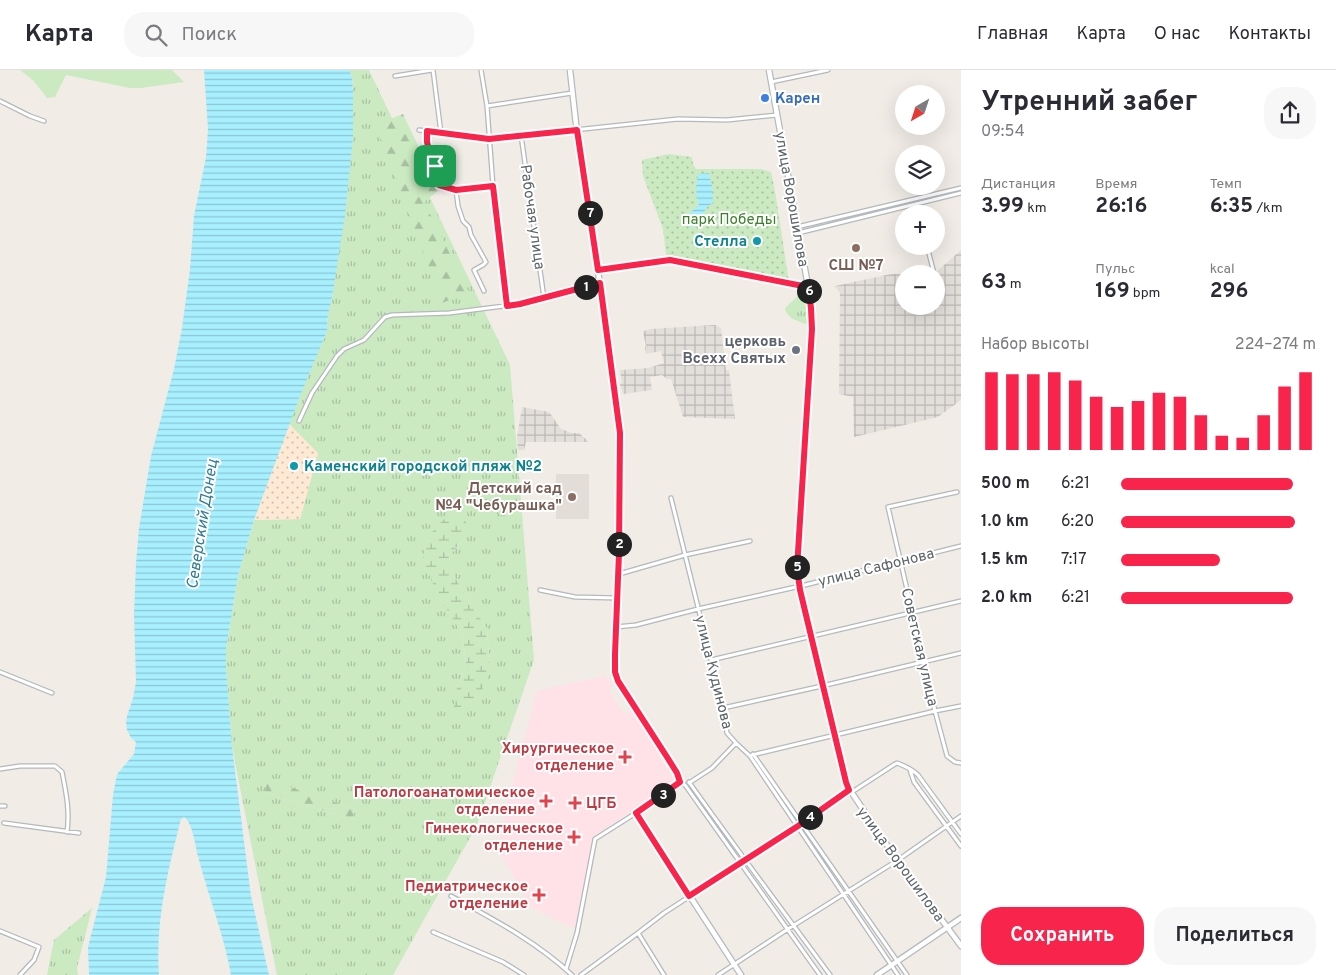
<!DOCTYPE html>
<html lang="ru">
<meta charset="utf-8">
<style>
:root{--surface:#fff;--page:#f7f7f7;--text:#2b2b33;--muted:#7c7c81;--line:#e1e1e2;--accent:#f9244b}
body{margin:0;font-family:Overpass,sans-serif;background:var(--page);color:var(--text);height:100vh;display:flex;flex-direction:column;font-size:19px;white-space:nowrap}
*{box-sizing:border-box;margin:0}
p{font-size:16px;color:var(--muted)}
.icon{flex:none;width:28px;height:28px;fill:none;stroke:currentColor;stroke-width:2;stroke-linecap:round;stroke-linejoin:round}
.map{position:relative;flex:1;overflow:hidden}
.side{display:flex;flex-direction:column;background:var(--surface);width:375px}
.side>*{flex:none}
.needle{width:32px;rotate:219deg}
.tools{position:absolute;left:895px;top:15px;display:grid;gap:10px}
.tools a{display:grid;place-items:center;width:50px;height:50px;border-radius:50%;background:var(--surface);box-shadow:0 5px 20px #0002;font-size:25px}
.pin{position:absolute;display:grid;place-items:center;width:42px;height:42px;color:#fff;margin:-21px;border-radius:10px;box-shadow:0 2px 8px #0006}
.km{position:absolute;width:25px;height:25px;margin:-12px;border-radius:50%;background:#222;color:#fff;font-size:14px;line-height:25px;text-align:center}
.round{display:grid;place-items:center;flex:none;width:52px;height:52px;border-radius:20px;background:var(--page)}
.summary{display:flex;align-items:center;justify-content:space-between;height:85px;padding:0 20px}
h1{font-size:28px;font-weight:700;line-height:38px}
.metrics{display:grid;grid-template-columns:repeat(3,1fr);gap:8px;height:85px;padding:5px 20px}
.metrics div{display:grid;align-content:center}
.metrics b{font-size:21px;font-weight:700}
.metrics small{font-size:14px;font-weight:400}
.metrics p{font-size:14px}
.chart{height:140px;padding:10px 20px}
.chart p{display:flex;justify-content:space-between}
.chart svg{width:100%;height:90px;margin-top:5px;stroke:var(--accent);stroke-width:6}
.button{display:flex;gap:10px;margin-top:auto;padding:10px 20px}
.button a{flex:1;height:58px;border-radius:20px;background:var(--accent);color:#fff;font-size:20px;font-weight:700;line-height:58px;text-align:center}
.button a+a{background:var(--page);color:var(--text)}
ul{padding:0 20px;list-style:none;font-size:16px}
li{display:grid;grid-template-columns:80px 60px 1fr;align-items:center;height:38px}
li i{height:12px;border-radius:6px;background:var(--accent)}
header{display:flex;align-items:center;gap:30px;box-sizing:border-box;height:70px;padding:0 25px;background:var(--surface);border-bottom:1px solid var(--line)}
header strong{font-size:24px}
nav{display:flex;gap:28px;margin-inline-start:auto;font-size:18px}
.search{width:350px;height:45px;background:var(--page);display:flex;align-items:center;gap:12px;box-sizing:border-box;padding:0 18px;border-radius:20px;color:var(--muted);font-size:19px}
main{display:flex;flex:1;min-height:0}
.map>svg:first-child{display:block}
</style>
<header>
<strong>Карта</strong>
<div class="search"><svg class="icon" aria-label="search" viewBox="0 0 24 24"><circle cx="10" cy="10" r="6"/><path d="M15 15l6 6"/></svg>Поиск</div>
<nav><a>Главная</a><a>Карта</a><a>О нас</a><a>Контакты</a></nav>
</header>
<main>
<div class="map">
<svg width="961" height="905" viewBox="0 0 961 905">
<defs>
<pattern id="industrial-grid" width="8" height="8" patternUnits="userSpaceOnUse" patternTransform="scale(1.25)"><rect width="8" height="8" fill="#e2deda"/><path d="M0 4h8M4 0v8" fill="none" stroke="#bab8b5"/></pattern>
<pattern id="grass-tufts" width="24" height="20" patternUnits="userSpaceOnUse" patternTransform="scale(1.25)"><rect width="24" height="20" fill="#cbeac1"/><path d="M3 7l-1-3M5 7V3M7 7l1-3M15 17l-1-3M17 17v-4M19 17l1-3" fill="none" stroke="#a8c1a1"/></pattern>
<pattern id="forest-firs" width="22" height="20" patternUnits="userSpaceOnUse" patternTransform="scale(1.25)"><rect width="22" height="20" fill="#cbeac1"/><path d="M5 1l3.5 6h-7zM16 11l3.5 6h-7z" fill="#a8c1a1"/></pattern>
<pattern id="wetland-marsh" width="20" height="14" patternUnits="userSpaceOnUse" patternTransform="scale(1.25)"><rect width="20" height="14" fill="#cbeac1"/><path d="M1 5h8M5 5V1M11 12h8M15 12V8" fill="none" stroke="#a8c1a1"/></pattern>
<pattern id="sand-dots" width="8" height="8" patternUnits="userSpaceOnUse" patternTransform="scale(1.25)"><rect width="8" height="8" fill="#fee9d4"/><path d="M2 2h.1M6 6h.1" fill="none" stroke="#d1c0b0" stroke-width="1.8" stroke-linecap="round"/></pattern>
<pattern id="park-dots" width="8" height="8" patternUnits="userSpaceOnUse" patternTransform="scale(1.25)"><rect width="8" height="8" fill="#cbeac1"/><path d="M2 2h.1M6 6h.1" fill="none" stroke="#a8c1a1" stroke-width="1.8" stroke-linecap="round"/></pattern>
<pattern id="water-rules" width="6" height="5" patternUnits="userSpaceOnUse" patternTransform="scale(1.25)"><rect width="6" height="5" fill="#a8f0ff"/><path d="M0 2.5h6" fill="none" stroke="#8cc6d2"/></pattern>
</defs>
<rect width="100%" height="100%" fill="#f1ece6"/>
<path fill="url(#industrial-grid)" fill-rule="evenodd" d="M961 180V330L938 347 854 367 853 327 839 324 840 223 835 216 891 204H934ZM904 204H936V236H904Z
M715 255 721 258 726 300H729L735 349 683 347 671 309H667L662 305 650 307 652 320 623 324 620 314 622 313 620 301 621 300 648 298 664 293 661 281 646 284 645 277 646 276 643 262 644 261 650 259Z
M522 337 549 342 561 359 572 363H579L589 372H526L524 380H518L517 367Z"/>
<path fill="#e3ddd7" d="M556 404H589V449H556Z"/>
<path fill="#fee2e7" d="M605 606 614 616 609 620 624 645 632 639 675 712 593 767 576 858 560 852 531 837 497 777 511 719 537 621Z"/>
<path fill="url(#grass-tufts)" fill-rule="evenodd" d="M349 0H369L510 295 534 590 477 755 393 905H277L232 677 226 597V579L238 505 254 450 300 449 318 384 289 354 314 289 325 267 328 252V244L332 228 353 68V21L352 7ZM446 447 466 466 449 486 452 503 487 559 490 600 457 618 466 593 462 563 439 528ZM266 710 355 739 353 750 265 722Z
M961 119V122L811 158V157L918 128Z
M804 222 807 242V253L805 254C797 250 787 249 785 238L800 224Z
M92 838 77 898 78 905H47L54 870Z"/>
<path fill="url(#forest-firs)" d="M403 44 439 120 424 132 469 222 442 233 375 55Z
M266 709 355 739 353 750 265 722Z"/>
<path fill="url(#wetland-marsh)" d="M446 447 466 449V466L449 486 452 503 487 559 490 600 479 628 462 647 454 637 457 618 466 593 462 563 439 528 423 490 425 470Z"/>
<path fill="url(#sand-dots)" d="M289 354 318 383 300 449 254 450Z"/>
<path fill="url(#park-dots)" d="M669 84 692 87 693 94 696 99H761L771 102 775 121 789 212 735 202 666 185 663 159 643 106 642 90Z"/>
<path fill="#cbeac1" d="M20 0H172L184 12 141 18H130L66 5 55 27 47 28 34 11Z"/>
<path fill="url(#water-rules)" d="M204 0H349L352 7 353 21V68L345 145 332 228 328 244 327 261 300 326 254 450 238 505 226 579V597L232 677 251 826 269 905H231C224 864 208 826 198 786 195 776 193 753 184 747L181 749C168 800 155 852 159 905H89L88 877 106 807 113 725 116 709 118 703 134 684 136 672 131 668 127 660 126 653 127 646 133 628 136 612 134 544 136 493 139 458 151 386 174 299 182 258 190 199 194 146 206 87 208 59Z
M709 103 712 117 713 133C705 137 704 141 703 149L707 153 705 156H694L690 158 688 147 690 143 699 135C695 124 696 116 698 104Z"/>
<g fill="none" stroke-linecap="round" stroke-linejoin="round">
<g stroke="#b3b9bc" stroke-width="5.5">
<path id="street" d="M433 0 441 63
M481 0 487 36 493 116 507 235
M395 6 432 0
M771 12 828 0
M0 31 30 46 44 51
M487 36 572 23
M419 60 489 69 678 49 727 50 777 45
M427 61V72L429 80 435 90 436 105 439 115 456 120 458 136 463 151 469 157 471 165 486 192 483 195 474 200 484 221
M521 65 544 228
M456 120 493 116
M917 134 919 144
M797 157 961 118
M798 163 961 123
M927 176 934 203
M598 201 670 190 803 216H808
M299 351 312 323 337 286 344 279 364 270 385 247 392 245 449 243 520 234 600 213
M957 422 888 437 935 641 947 686 955 692 961 693
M671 428 723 638 727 663 736 673 750 686 898 905
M619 504 685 485 750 471
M540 520 575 527 617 528
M616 557 636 555 698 539 805 515 961 476
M711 590 961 531
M0 602 52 623
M723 638 822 616 961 583
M753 684 907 905
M752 685 935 641 961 636
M0 699 20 696H55L62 702C66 722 70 741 67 762
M910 700 914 712 961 776
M680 712 685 715 820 905
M689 712C735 777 783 841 830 905
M689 713 712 698 736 673
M852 722 895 694 897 693C905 696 912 699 918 705L961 764
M0 736H5
M4 753 79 763
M451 826C493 849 537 872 572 905
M0 861 39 877 34 890 20 905
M433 862 503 892 524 905
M638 863 664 905
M566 899 577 863 595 769 636 743
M581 905 638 863 664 843 798 756 849 720
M718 905 788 859 898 790 961 746"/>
</g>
<g stroke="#b4bbbf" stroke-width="7">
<path id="secondary" d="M570 0 576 54 598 201 620 363 619 483 615 584V600L618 611 667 687 677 703 680 712 666 722 636 743 741 905
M769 0 810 227 812 249 810 304 806 346 797 493 800 520 822 616 848 717 884 771 961 876
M877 905 961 848"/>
</g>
<use href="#street" stroke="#fff" stroke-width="3"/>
<use href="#secondary" stroke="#fff" stroke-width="4.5"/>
</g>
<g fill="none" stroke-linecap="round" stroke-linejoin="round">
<g stroke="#fff" stroke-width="10">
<path id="route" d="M577 60 598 200 670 190 803 216H808L811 238 812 259 797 498 800 520 846 712 849 720 798 756 689 826 636 743 666 722 680 712 677 703 667 687 618 611 615 602V584L619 483 620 363 600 213 520 234 507 236 493 116 456 120 439 115 436 106 435 90 429 80 427 72V61L489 69Z"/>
</g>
<use href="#route" stroke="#f9244b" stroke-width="6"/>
</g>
<circle fill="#3f7fe0" stroke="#fff" stroke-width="2" cx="765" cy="28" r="5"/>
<g fill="#0f9aa8" stroke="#fff" stroke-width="2">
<circle cx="757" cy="171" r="5"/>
<circle cx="294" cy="396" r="5"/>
</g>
<g fill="#8d6e63" stroke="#fff" stroke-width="2">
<circle cx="856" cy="178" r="5"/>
<circle cx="572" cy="427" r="5"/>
</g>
<circle fill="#6b7280" stroke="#fff" stroke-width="2" cx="796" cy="280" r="5"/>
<g fill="#e0444e" stroke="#fff" stroke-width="2">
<path d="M622.5 679.5h5v5h5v5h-5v5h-5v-5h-5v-5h5z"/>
<path d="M543.5 723.5h5v5h5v5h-5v5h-5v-5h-5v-5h5z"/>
<path d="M572.5 725.5h5v5h5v5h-5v5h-5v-5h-5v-5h5z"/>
<path d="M571.5 759.5h5v5h5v5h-5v5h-5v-5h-5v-5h5z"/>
<path d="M536.5 817.5h5v5h5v5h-5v5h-5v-5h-5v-5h5z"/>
</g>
<g text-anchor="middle" stroke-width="4" stroke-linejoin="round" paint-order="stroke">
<g font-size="15" font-weight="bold" fill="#366cbe" stroke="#fff" text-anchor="start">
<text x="775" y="33">Карен</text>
</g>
<g font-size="15" fill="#5d6568" stroke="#fff">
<text transform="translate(792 129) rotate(80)" y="5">улица Ворошилова</text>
<text transform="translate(533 147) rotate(82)" y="5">Рабочая улица</text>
<text transform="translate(876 497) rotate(-14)" y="5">улица Сафонова</text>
<text transform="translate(920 577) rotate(77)" y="5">Советская улица</text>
<text transform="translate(714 602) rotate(76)" y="5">улица Кудинова</text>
<text transform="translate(901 794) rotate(54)" y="5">улица Ворошилова</text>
</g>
<g font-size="15" fill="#3d802b" stroke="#fff">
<text x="729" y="154">парк Победы</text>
</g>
<g font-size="15" font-weight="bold" fill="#0d838f" stroke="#fff" text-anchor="end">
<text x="747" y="176">Стелла</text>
<text x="304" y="401" text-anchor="start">Каменский городской пляж №2</text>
</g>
<g font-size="15" font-weight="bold" fill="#785e54" stroke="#fff">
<text x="856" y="200">СШ №7</text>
<text x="562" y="423" text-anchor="end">Детский сад<tspan x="562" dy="17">№4 "Чебурашка"</tspan></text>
</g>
<g font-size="15" font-weight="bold" fill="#5b616d" stroke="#fff" text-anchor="end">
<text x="786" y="276">церковь<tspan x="786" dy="17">Всехх Святых</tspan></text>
</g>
<g font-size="15" font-weight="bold" fill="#be3a42" stroke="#fff" text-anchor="end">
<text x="614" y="683">Хирургическое<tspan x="614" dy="17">отделение</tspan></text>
<text x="535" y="727">Патологоанатомическое<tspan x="535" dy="17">отделение</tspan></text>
<text x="586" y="738" text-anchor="start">ЦГБ</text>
<text x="563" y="763">Гинекологическое<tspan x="563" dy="17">отделение</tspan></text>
<text x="528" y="821">Педиатрическое<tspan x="528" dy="17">отделение</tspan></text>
</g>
<g font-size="16" font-style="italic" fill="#307c96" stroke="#fff">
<text transform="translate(201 454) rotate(-81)" y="6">Северский Донец</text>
</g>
</g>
</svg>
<div class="tools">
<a><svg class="needle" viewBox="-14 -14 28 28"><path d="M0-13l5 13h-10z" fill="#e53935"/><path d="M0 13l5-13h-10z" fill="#7c7c81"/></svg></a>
<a><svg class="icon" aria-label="layers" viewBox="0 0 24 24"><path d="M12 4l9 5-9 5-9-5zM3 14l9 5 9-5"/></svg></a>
<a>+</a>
<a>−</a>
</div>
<div class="pin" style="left:435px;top:96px;background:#1e9e55"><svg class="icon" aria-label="arrive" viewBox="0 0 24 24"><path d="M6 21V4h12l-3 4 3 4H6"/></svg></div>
<b class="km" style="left:586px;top:217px">1</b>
<b class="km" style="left:619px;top:474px">2</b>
<b class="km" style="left:663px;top:725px">3</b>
<b class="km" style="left:810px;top:747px">4</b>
<b class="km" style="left:797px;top:497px">5</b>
<b class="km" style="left:809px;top:221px">6</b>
<b class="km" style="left:590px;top:143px">7</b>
</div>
<section class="side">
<div class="summary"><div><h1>Утренний забег</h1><p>09:54</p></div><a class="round"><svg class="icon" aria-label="share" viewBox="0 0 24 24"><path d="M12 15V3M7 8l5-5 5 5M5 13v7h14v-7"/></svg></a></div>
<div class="metrics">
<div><p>Дистанция</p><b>3.99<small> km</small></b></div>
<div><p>Время</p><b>26:16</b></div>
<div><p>Темп</p><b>6:35<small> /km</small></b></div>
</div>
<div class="metrics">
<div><b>63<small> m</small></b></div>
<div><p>Пульс</p><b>169<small> bpm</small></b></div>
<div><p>kcal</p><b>296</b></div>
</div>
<div class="chart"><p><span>Набор высоты</span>224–274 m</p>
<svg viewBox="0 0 160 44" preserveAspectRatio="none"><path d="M5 44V6M15 44V7M25 44V7M35 44V6M45 44V10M55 44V18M65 44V23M75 44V20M85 44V16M95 44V18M105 44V27M115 44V37M125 44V38M135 44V27M145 44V13M155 44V6"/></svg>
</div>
<ul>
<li><b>500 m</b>6:21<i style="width:88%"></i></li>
<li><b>1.0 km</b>6:20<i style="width:89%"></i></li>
<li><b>1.5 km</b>7:17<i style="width:51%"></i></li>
<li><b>2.0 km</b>6:21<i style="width:88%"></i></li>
</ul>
<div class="button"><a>Сохранить</a><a>Поделиться</a></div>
</section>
</main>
